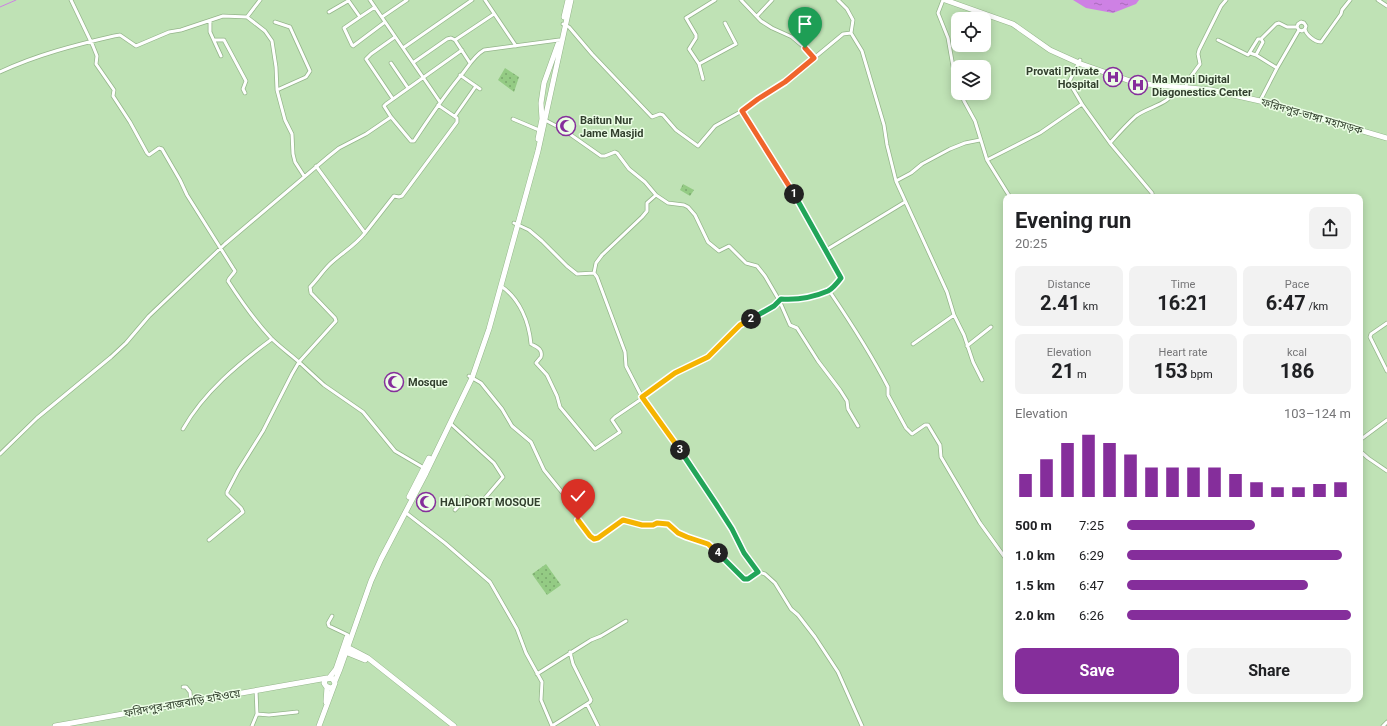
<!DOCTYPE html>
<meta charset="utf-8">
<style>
:root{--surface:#fff;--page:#f2f2f2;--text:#202124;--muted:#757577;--accent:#852e9b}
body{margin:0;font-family:Roboto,"Noto Sans Bengali",sans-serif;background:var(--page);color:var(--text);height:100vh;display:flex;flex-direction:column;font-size:15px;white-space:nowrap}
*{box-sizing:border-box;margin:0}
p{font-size:13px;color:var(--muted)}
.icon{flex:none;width:22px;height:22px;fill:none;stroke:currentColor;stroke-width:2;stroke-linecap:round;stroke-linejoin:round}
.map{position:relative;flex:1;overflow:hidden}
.panel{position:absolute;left:1003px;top:194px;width:360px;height:508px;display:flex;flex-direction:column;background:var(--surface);border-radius:8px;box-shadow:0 2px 10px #0003}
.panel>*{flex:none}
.tools{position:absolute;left:951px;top:12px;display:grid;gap:8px}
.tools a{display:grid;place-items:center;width:40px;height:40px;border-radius:8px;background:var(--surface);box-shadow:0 2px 10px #0003;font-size:20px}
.pin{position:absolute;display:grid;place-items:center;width:34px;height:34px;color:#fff;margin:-41px -17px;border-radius:50% 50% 50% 0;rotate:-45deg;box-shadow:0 0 4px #0007}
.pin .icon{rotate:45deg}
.km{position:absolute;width:20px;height:20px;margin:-10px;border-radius:50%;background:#222;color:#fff;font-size:11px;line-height:20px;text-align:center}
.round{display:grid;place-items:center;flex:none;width:42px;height:42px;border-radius:8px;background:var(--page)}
.head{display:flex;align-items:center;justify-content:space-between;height:68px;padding:0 12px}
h1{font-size:22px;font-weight:700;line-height:30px}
.figures{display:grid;grid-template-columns:repeat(3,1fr);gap:6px;height:68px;padding:4px 12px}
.figures div{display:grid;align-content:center;border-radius:8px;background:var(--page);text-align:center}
.figures b{font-size:20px;font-weight:700}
.figures small{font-size:11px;font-weight:400}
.figures p{font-size:11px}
.chart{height:112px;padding:8px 12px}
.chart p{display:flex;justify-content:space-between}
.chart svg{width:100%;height:72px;margin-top:4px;stroke:var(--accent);stroke-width:6}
.button{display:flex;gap:8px;margin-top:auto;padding:8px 12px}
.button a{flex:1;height:46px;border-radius:8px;background:var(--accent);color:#fff;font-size:16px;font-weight:700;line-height:46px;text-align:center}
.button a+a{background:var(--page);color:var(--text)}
ul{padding:0 12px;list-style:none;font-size:13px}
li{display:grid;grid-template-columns:64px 48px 1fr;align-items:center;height:30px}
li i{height:10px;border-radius:5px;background:var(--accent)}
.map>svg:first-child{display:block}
</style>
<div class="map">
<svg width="1387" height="726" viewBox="0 0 1387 726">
<defs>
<pattern id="park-dots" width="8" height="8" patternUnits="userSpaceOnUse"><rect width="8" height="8" fill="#94cb84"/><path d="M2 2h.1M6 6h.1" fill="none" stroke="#79a66c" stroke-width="1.8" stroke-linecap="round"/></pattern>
<pattern id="water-ripples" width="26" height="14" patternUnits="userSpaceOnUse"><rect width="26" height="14" fill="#ce81e4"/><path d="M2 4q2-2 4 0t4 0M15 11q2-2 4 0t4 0" fill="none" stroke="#a86bb9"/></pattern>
</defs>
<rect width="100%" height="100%" fill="#bfe2b5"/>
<path fill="url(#park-dots)" d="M505 68 519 77 514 92 498 80Z
M683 184 694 190 690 196 680 190Z
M546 564 561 585 547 595 532 574Z"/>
<path fill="url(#water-ripples)" d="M1073 0H1139L1136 4 1113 13 1086 8Z"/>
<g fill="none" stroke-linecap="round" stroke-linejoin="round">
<path stroke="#ce81e4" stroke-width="1" d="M0 7 16 0"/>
<g stroke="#94b58a" stroke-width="4.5">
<path id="street" d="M71 0 93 46 97 56 96 64 114 90 113 96 130 122 147 153 149 155 159 148 162 149 180 180 187 195 233 268 235 271C233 275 229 277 228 281 241 301 255 321 271 338 280 347 290 354 299 362L292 374 263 431 238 471 227 492V494L241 508 243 512 209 540
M348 0 360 17 375 7
M370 0 440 102
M485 0 516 46
M838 0 847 9 853 20 851 33 862 51 884 125 887 145 896 181 947 292 954 315 964 335 973 362 982 380
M943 0 938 13 948 38 955 78 958 86
M1378 0 1387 6
M329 12 348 1
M757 16 772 0
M247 17 265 31 272 41 276 67 277 90 285 120 292 134 293 154 295 162 304 176
M360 17 344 28 352 45 353 46 385 22
M382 17 407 0
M210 21V32L221 56
M275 22 290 27 310 71 306 77 277 90
M563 24 569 27 592 54 652 117 660 114 663 115 676 130 698 146 715 126 742 111 758 99 785 82 814 58 805 48 792 37 772 28 761 21 741 0
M1305 29C1306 35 1315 42 1321 42L1341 14 1342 10 1350 0
M214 40H224L246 81 243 89 245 93
M455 40 494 14
M1218 40 1248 55 1258 39H1261L1276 24 1279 23 1287 27H1297L1299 30 1302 31 1305 29 1306 26 1304 23 1301 22 1298 24 1297 27
M403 48 472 0
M1250 53 1256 55 1263 42 1261 39
M1256 55 1277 68
M814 58 843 34 851 33
M414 62 447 39 451 38 455 40 470 63
M391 63 408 88
M699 64 736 44 725 23
M0 72C36 55 75 45 114 36L120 35 136 46 169 32 181 30 223 16 247 17 260 0
M460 75 480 89
M703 79 699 64 689 49 696 38V35L686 18 715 0
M1185 88 1189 79 1200 64 1198 54 1199 50 1221 6 1226 0
M961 93 964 101 975 121 987 160 1040 133 1082 104 1069 82 1080 60
M393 99 366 59 371 54 395 37
M1260 101 1277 68 1299 30
M1082 104 1110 143
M742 111 786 181 840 276V279L830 288V292C851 323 871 354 888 387V395L906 428 912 434 925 425H928L940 445 941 457 980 523 1006 559
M455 116 476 86
M391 117 384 106 386 104 462 50
M513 119 539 130
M545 120 564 130 601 156H605L615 152 617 153 629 169 645 182 656 195 668 203 684 205 688 207 695 215 708 242 719 251 729 246 746 263 757 266 765 276 779 300 810 296 829 290
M987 160 1010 197
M316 166 365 233C355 246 340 254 329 265 322 272 317 280 310 287L311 293 335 318 336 321 299 362 324 385 363 412 395 451 424 468
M896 181 911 173 922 164 950 149 965 143 980 140
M1153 197 1152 193 1110 143C1118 134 1127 124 1136 116 1149 106 1171 105 1176 87
M514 223 529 230 542 241 567 266 577 274 594 273 597 277 625 352 626 366 642 397 691 465 703 485 717 504 749 561 759 572 765 574 775 583 791 609 798 615 815 637 838 672 862 726
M365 233 394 196 399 197 402 196 457 122V118L438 105
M826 250 905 202
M594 273 596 263 602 255 642 217 647 211V203L656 195
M501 286C520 299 529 322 531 344 537 347 543 349 541 357L536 363 547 375 557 396 560 407 595 449 620 432 612 420 615 417 640 400 642 397 675 373 708 357 740 325 774 306 779 300 790 325 797 328 818 361 840 390 847 401 848 409 858 426
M1387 323 1371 334 1370 337 1387 371
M913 344 954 315
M967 346 991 327
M469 376 481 383 502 409 512 426 531 442 544 470 574 507 578 520 590 537 594 539 598 538 623 520 642 525 663 523 668 524 679 533 687 537 708 544 744 579H748L759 572
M450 423 494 463 503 477 479 505H476L467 497 455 510
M183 429C204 392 238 364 272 339
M1360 440 1387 420
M1360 451 1368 458 1387 471
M0 454 37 418 111 357 126 343 149 316 225 244 329 156 339 148 366 134 391 117 411 141H414C430 117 445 94 463 73 469 65 475 55 484 50L559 40 562 41
M405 512 445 543 490 582 517 629 526 653 542 682 541 700 552 726
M332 616 328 623 329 626 348 635
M537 674 591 640 601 636 626 621
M183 687H186L190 692 191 702
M256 690 257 714 269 715 297 712
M587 704 598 726
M252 726 257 714
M552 726 590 702 591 700 573 664 570 652
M1383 726 1387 722"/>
</g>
<g stroke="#94b58a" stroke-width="6">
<path id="highway" d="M945 0 1013 24 1050 50 1081 64 1136 83 1211 90 1260 101 1387 138
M564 17 568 0
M538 139 542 119 541 103 544 83 558 44
M409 497 429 458
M345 646 368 658 454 726
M343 651 365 660
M329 678 336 669 347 637
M335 681 340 669 371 581 381 559 426 473 472 378 489 329 538 151 571 0
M326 702 327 687
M55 726 327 678
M319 726 335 683 332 678 326 679 324 683 326 686 330 688 333 687"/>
</g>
<use href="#street" stroke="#fff" stroke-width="3"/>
<use href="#highway" stroke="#fff" stroke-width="5"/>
</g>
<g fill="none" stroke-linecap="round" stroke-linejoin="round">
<g stroke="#fff" stroke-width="8">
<path id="split-1" d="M794 194 742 111 758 99 785 82 814 58 805 48"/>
</g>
<g stroke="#fff" stroke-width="8">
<path id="split-2" d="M751 319 774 306 781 299C796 300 814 297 828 291 832 289 838 282 841 278L794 194"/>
</g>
<g stroke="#fff" stroke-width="8">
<path id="split-3" d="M680 450 642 397 675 373 708 357 740 325 751 319"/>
</g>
<g stroke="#fff" stroke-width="8">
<path id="split-4" d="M680 450 716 504 732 529 744 553 758 572 748 579H744L718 553"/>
</g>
<g stroke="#fff" stroke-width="8">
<path id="split-5" d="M578 520 590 536 594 539 598 538 623 520 642 525H653L657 523 668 524 678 533 687 537 708 544 718 553"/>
</g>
<use href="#split-1" stroke="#f0652b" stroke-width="5"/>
<use href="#split-2" stroke="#22a559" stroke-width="5"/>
<use href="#split-3" stroke="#f5b400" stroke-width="5"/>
<use href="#split-4" stroke="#22a559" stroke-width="5"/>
<use href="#split-5" stroke="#f5b400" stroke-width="5"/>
</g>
<defs>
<g id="hospital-ring" transform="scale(1)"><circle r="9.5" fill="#ecfee6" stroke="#852e9b" stroke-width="1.5"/><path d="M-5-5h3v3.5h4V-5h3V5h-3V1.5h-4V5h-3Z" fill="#852e9b"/></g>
<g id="mosque-ring" transform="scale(1)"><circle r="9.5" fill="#ecfee6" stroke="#852e9b" stroke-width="1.5"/><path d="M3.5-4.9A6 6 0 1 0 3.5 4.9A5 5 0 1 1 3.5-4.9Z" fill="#852e9b"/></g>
</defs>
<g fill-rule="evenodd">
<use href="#hospital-ring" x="1113" y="77"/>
<use href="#hospital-ring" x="1138" y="85"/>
<use href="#mosque-ring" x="566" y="126"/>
<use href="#mosque-ring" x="394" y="382"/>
<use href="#mosque-ring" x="426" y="502"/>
</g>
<g text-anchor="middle" stroke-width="3" stroke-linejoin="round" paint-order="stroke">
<g font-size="11" font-weight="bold" fill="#32402e" stroke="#ecfee6" text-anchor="start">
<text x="1099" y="75" text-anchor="end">Provati Private<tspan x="1099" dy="13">Hospital</tspan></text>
<text x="1152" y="83">Ma Moni Digital<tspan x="1152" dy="13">Diagonestics Center</tspan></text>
<text x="580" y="124">Baitun Nur<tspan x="580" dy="13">Jame Masjid</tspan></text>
<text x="408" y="386">Mosque</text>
<text x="440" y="506">HALIPORT MOSQUE</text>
</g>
<g font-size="11" fill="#32402e" stroke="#ecfee6">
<text transform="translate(1312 116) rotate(16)" y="4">ফরিদপুর-ভাঙ্গা মহাসড়ক</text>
<text transform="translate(182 703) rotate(-10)" y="4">ফরিদপুর-রাজবাড়ি হাইওয়ে</text>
</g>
</g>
</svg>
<div class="tools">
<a><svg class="icon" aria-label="locate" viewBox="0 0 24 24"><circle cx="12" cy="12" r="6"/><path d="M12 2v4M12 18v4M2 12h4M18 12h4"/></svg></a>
<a><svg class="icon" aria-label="layers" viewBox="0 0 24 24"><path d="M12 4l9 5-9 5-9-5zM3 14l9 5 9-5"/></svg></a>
</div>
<div class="pin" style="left:805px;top:48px;background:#1e9e55"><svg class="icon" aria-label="arrive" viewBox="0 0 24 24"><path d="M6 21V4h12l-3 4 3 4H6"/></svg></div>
<div class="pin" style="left:578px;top:520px;background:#d93025"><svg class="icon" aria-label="check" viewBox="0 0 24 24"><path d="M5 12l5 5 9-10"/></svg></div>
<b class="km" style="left:794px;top:194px">1</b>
<b class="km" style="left:751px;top:319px">2</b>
<b class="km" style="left:680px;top:450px">3</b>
<b class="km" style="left:718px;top:553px">4</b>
<section class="panel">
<div class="head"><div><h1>Evening run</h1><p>20:25</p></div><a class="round"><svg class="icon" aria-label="share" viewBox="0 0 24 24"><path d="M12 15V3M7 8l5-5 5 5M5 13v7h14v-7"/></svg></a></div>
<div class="figures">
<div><p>Distance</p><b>2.41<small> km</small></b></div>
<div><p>Time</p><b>16:21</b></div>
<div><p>Pace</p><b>6:47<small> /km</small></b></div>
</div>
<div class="figures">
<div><p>Elevation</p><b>21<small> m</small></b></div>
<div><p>Heart rate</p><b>153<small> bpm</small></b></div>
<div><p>kcal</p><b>186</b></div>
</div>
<div class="chart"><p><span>Elevation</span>103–124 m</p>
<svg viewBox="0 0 160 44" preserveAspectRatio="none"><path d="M5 44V30M15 44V21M25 44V11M35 44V6M45 44V11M55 44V18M65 44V26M75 44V26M85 44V26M95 44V26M105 44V30M115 44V35M125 44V38M135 44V38M145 44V36M155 44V35"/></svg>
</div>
<ul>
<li><b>500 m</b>7:25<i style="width:57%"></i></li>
<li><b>1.0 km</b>6:29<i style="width:96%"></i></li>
<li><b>1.5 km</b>6:47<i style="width:81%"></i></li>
<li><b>2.0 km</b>6:26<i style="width:100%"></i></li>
</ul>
<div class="button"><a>Save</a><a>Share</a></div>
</section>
</div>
